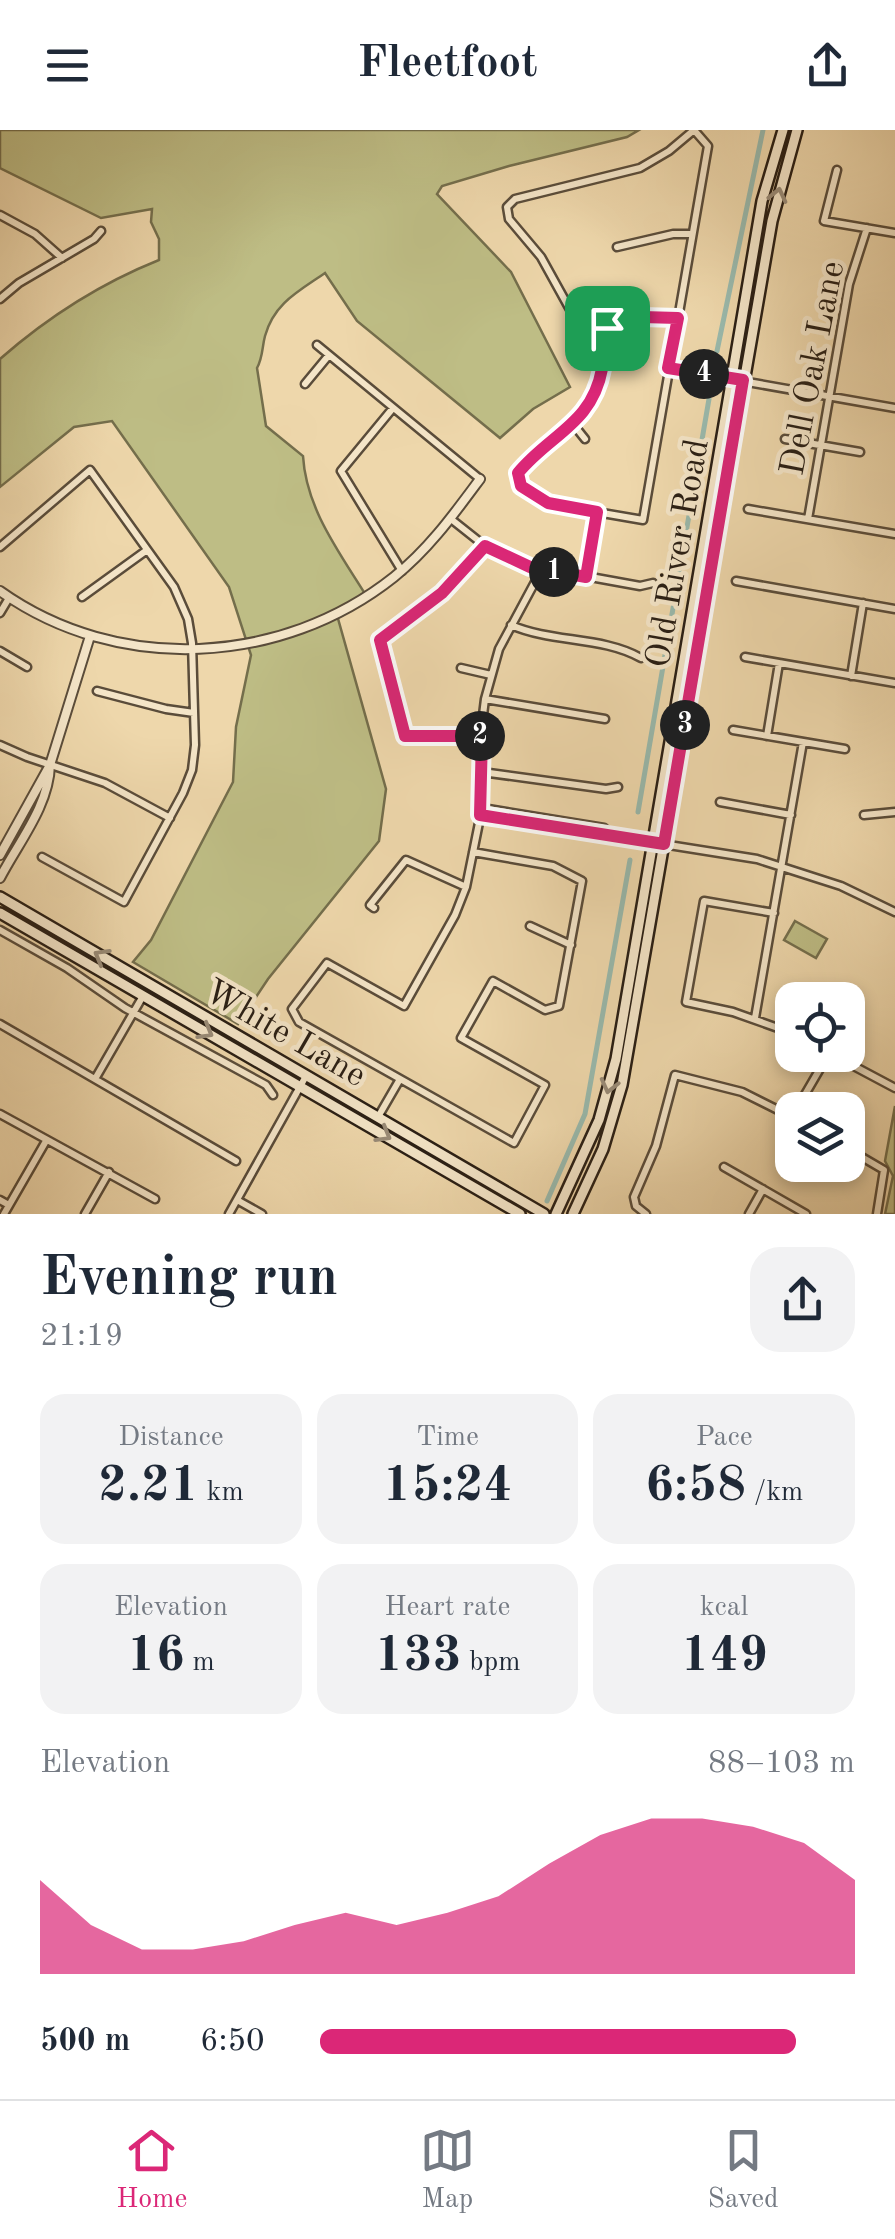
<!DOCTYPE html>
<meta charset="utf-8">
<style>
:root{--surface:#fff;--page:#f2f2f3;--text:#1f2937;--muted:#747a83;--line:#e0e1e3;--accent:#db2777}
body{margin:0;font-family:"Old Standard TT",serif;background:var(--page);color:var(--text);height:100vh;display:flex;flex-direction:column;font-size:38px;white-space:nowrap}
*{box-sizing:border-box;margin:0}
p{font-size:32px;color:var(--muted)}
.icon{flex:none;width:55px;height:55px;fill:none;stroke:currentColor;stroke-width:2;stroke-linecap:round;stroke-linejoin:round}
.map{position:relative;height:1084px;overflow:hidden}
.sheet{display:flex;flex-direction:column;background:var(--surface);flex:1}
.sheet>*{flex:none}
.controls{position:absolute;left:775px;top:852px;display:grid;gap:20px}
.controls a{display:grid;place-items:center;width:90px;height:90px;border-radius:20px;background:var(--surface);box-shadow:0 5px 15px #0003;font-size:50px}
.pin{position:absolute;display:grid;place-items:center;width:85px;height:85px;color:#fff;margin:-42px;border-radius:20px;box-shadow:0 5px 15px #0006}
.km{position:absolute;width:50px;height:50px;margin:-25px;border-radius:50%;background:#222;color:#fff;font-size:28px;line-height:50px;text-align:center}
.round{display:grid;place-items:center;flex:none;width:105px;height:105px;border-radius:30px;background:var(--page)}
.headline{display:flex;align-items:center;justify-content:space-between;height:170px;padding:0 40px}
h1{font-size:55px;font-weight:800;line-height:75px}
.stats{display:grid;grid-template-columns:repeat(3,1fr);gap:15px;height:170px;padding:10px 40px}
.stats div{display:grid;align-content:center;border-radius:25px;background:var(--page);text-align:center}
.stats b{font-size:50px;font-weight:800}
.stats small{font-size:28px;font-weight:400}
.stats p{font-size:28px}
.chart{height:280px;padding:20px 40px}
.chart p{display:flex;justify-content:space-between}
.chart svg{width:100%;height:180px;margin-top:10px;fill:var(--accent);opacity:.7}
ul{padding:0 40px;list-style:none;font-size:32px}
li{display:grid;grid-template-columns:160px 120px 1fr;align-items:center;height:75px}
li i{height:25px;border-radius:12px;background:var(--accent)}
header{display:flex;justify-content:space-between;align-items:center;height:130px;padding:0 40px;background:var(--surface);font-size:45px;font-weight:800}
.tabs{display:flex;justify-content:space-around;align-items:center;height:140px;border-top:2px solid var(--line);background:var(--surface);font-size:28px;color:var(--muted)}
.tabs a{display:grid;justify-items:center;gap:5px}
.tabs .active{color:var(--accent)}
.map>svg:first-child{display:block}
</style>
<header><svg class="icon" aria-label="menu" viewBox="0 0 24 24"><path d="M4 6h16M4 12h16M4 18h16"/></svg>Fleetfoot<svg class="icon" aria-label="share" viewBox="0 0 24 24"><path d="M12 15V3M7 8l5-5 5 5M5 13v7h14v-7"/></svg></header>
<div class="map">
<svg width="895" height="1084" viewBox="0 0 895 1084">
<rect width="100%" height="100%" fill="#eed7ab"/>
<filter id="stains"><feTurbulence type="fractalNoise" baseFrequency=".002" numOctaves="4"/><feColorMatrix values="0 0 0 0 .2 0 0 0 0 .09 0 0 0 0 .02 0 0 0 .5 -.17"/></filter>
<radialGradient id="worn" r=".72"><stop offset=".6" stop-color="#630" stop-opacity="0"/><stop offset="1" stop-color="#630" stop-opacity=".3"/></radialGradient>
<path fill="#bebd85" stroke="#746e4c" stroke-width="2.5" d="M0 0H639L627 7 509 36 442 56 437 64 511 142 570 257 533 279 500 308 357 191 325 143C299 161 274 173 265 206 262 217 263 227 257 238L266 296 303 326C306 379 340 423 367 467L337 485 386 659 379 711 268 849 238 894 133 832 151 810 233 652 236 597 251 525 229 457 112 291 74 297 0 357V229C49 186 99 154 159 130V109L151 92 152 79 101 88 0 38Z
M795 791 827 809 816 828 784 810Z
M895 976V1084H885L893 1046 885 1031Z"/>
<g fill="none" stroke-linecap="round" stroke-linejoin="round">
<path stroke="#99b9ac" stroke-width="5" d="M717 221 763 0
M638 682 709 269
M547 1071 585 984 630 730"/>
<g stroke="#5a4c3a" stroke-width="11">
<path id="minor" d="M694 0 708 16 643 390 556 375 540 369 521 356 518 343C550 304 592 295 603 239L541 127 509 89 507 77 515 69 640 38 669 21 694 0
M837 40 824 91 895 103
M0 85 35 104 62 128
M617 117 673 104H692
M0 169 19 153 94 109 101 101
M586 209 630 189 678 188
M317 215 480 349
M668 238 895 278
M305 254 329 225
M393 278 341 341 402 441
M573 294 585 309
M785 309 860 322
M748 379 895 404
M451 389 485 416 519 434 640 456 653 453
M808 389 849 154 867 98
M0 417 90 340 174 457 188 489 192 513 195 615 192 640 183 663 124 772 42 727
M586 447 597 382
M736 451 895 479
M82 467 147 420
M0 483 9 468
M511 495C552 513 602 506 641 528
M0 521 27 537
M745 527 895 553
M461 538 491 545
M851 546 863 473
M97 561 166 579 194 583
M485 569 605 589
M733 600 845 619
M482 606 405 605 380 510 442 463 485 416
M767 606 779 533
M0 615 27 627 105 653 170 688
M482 642 606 659 618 657
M720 672 791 685
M482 678 604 698 610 704
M480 685 757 729 841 756 895 782
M864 685 895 682
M473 722 553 736 582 751 559 876 545 880 493 851 461 908 545 955 514 1013 299 892 292 879 327 833 404 876 455 785 466 757 482 678V593L485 569 499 519 542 439
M374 778 370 775 406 730 466 757
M774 783 704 771 686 872 733 882 792 903
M530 796 571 815
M0 800 67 838 125 878 266 955 273 965
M755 888 803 612
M0 894 236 1031
M833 925 895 958
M95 949 143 866
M796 980 828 925
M0 984 155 1069
M378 987 400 949
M848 1019 884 1040 877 1084
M724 1037 806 1084
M0 1070 9 1075
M237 1070 262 1084
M4 1084 46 1011
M85 1084 109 1042
M229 1084 306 946
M646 1084 636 1076 634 1067 656 1016 675 945 742 962 792 987
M749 1084 763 1059"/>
</g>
<g stroke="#5a4c3a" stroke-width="12">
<path id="tertiary" d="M0 461C118 545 282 536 394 447 429 419 454 384 480 349
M0 725 50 635
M0 748C18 713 49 676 50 635L90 506"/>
</g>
<g stroke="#291e14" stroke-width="14">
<path id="secondary" d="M0 767 544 1084
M0 783 520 1084
M556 1084 599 990 616 929 762 71 783 0
M573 1084 603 1019 622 955 772 91 797 0"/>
</g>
<use href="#minor" stroke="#f4e5c8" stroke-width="6"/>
<use href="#tertiary" stroke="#f4e5c8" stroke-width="8"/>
<use href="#secondary" stroke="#f4e5c8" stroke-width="9"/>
</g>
<defs><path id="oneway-chevron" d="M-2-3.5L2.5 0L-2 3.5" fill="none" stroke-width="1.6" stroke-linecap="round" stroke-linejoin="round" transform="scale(2.5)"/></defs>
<g stroke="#998b77">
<use href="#oneway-chevron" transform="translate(778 65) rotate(-77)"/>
<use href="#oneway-chevron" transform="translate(101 826) rotate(-150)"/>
<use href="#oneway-chevron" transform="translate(206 902) rotate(30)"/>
<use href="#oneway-chevron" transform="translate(609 956) rotate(104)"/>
<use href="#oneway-chevron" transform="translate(384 1005) rotate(30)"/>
</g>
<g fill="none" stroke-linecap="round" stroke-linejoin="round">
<g stroke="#fff" stroke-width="20">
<path id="route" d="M642 187 678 188 668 238 743 250 664 714 480 685 482 606H405L380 510 442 463 485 416 530 437 586 447 597 382 548 373 521 356 518 343C550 304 592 294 602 239L586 208 618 193Z"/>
</g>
<use href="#route" stroke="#db2777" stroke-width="12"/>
</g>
<g text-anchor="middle" stroke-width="9" stroke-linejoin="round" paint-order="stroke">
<g font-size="35" fill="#291e14" stroke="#f4e5c8">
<text transform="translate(811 238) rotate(-79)" y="12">Dell Oak Lane</text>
<text transform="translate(676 423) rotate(-80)" y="12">Old River Road</text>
<text transform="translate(286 902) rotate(30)" y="12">White Lane</text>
</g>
</g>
<rect width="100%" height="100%" filter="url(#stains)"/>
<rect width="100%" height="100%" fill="url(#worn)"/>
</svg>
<div class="controls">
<a><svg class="icon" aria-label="locate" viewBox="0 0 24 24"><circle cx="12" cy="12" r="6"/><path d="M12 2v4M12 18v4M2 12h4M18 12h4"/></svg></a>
<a><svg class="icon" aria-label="layers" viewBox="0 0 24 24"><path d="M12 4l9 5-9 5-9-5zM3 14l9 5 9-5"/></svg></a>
</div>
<div class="pin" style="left:607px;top:198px;background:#1e9e55"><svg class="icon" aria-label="arrive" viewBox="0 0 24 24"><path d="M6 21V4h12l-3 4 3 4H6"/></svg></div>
<b class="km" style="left:554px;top:442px">1</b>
<b class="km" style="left:480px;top:606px">2</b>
<b class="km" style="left:685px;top:595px">3</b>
<b class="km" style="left:704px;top:244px">4</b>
</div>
<section class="sheet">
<div class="headline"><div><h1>Evening run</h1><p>21:19</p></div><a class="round"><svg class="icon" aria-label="share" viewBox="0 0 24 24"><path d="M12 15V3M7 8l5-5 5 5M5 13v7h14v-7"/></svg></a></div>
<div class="stats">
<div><p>Distance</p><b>2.21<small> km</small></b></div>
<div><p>Time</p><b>15:24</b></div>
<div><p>Pace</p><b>6:58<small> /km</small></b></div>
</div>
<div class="stats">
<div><p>Elevation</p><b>16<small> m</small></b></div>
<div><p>Heart rate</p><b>133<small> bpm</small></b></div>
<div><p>kcal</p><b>149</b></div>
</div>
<div class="chart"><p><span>Elevation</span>88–103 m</p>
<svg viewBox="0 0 160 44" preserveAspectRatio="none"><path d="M0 44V21L10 32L20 38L30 38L40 36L50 32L60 29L70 32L80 29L90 25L100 17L110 10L120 6L130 6L140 8L150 12L160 21V44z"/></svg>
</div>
<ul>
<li><b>500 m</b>6:50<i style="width:89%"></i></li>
</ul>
</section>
<nav class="tabs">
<a class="active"><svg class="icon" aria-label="home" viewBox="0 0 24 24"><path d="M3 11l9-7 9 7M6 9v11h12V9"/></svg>Home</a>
<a><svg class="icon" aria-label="map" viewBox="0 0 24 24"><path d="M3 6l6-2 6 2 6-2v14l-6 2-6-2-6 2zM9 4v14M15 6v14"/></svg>Map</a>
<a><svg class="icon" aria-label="saved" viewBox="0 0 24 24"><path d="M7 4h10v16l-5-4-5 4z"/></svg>Saved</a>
</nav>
